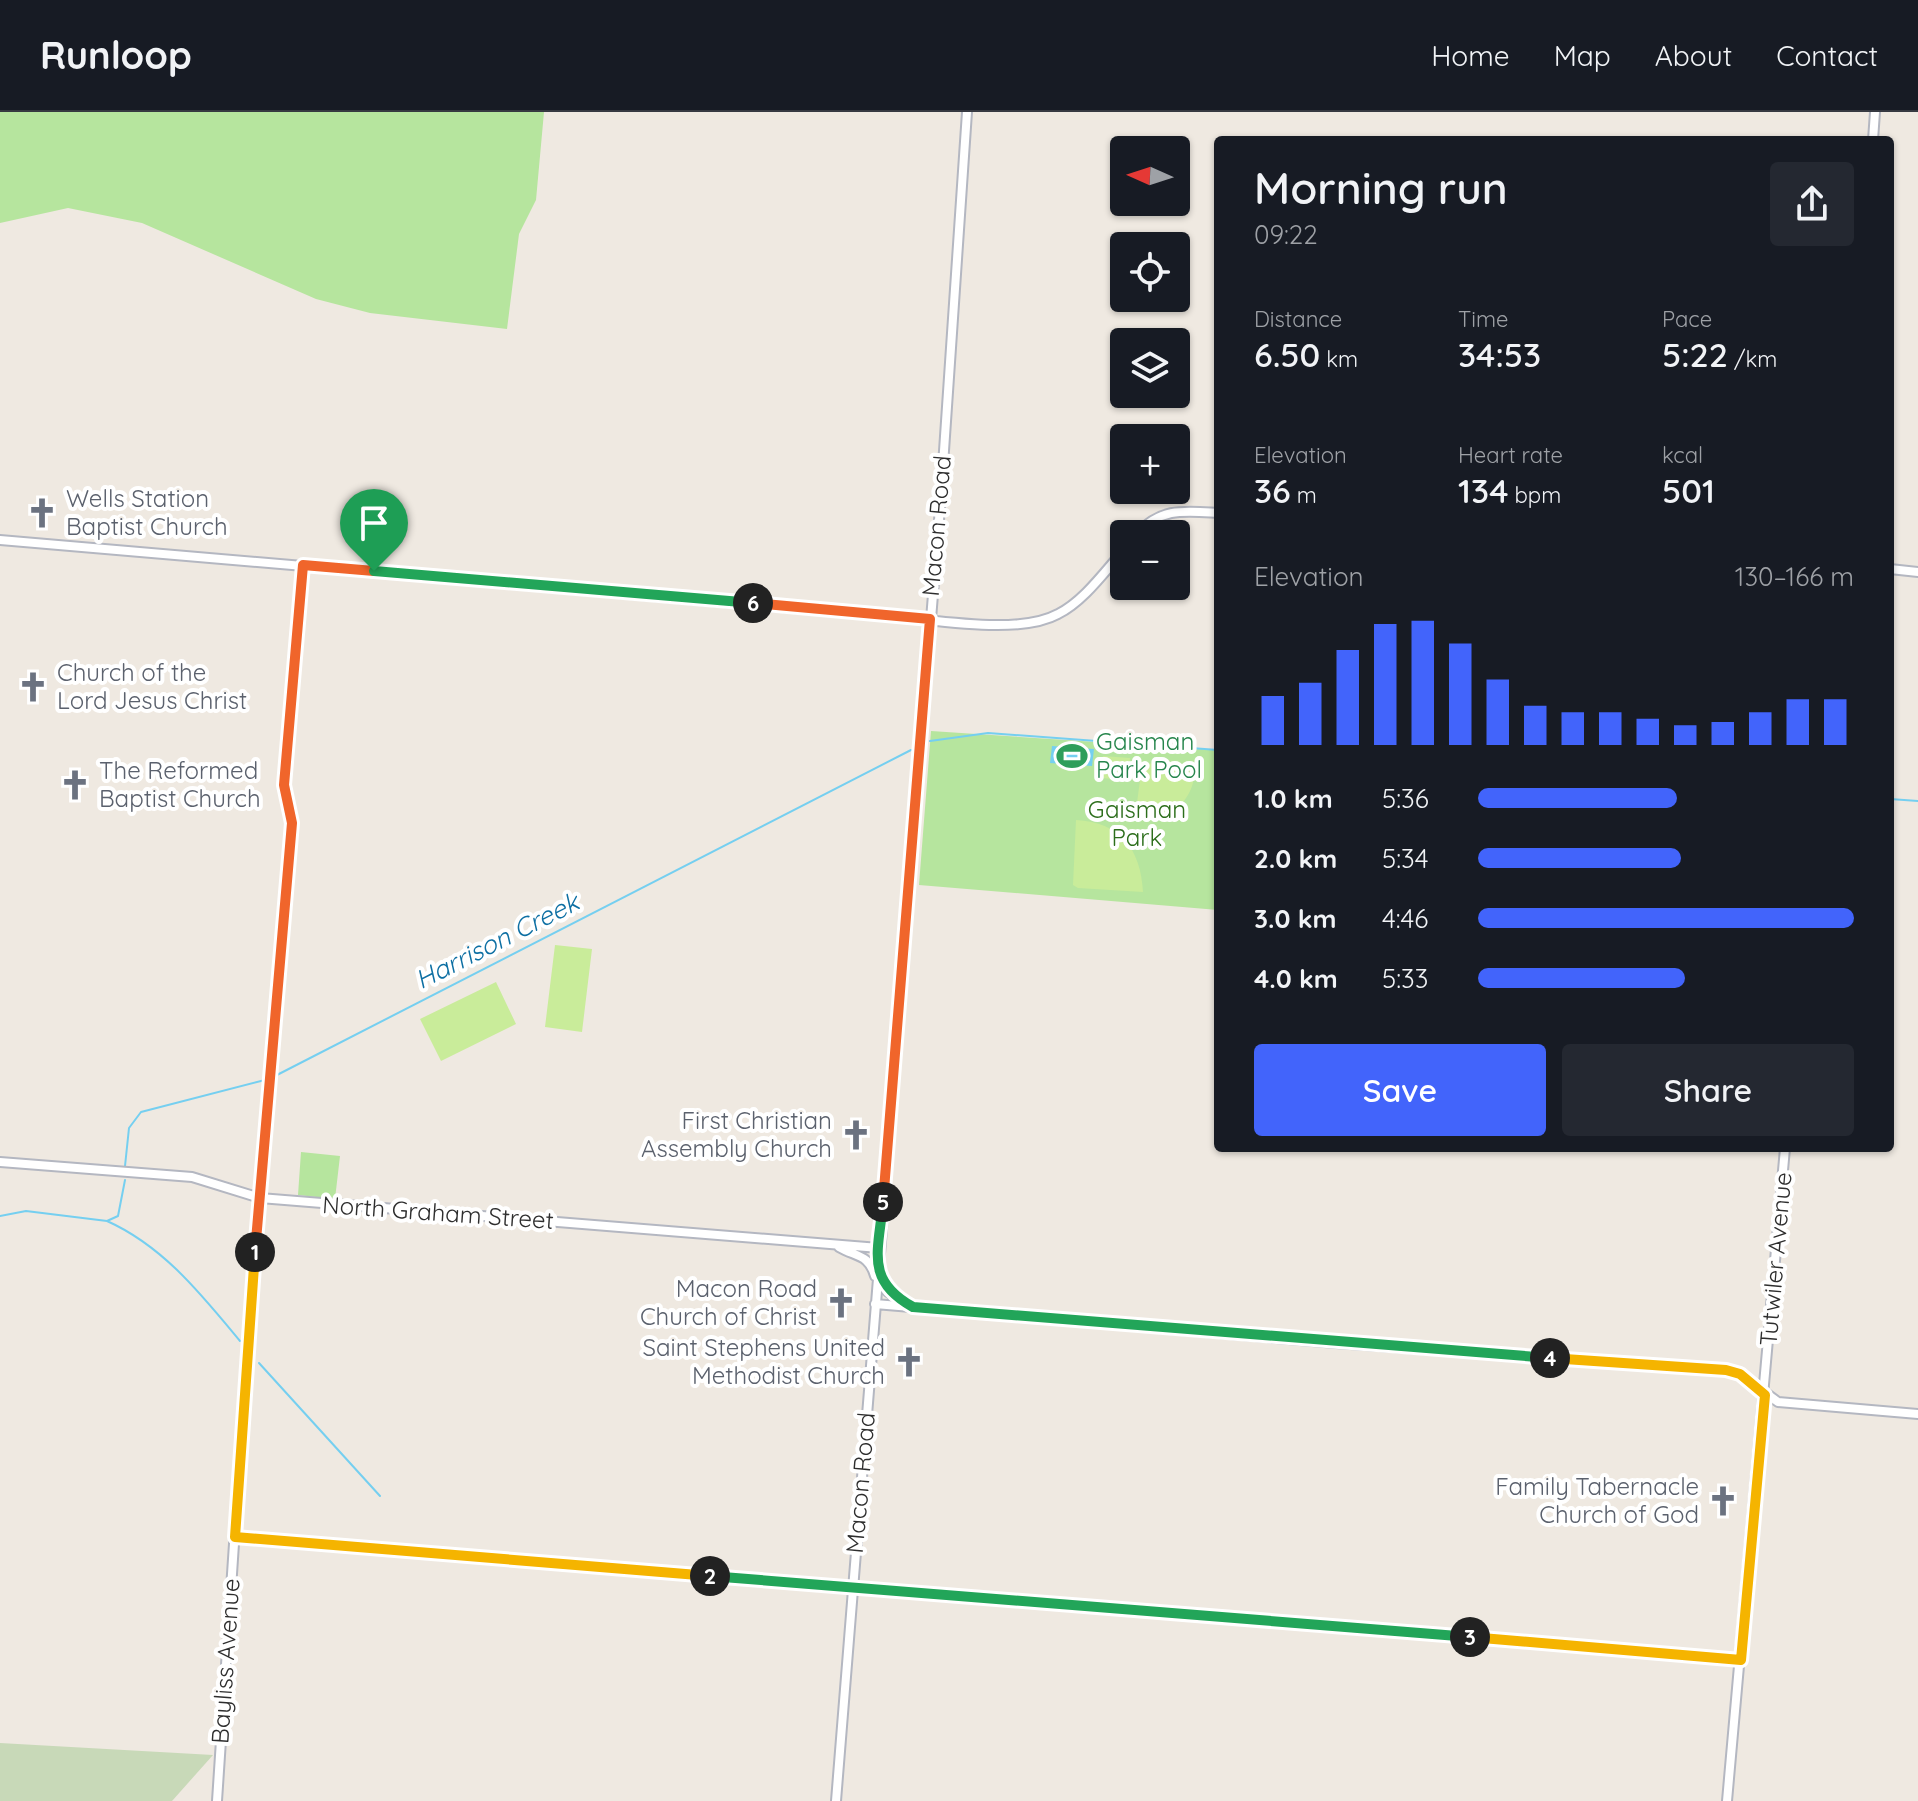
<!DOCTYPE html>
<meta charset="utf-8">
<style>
:root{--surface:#171b24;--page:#242831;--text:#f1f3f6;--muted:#9ea1a6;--line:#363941;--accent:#4264fb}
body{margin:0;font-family:Quicksand,sans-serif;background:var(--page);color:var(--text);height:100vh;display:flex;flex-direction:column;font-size:30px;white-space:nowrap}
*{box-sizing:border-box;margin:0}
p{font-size:26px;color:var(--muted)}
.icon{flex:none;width:44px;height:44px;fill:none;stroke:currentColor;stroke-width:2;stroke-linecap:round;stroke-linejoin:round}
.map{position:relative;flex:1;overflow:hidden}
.details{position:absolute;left:1214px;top:24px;width:680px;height:1016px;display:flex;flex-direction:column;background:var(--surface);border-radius:8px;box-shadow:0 2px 6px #0004}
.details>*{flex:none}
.needle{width:52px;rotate:273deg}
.fabs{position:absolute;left:1110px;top:24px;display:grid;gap:16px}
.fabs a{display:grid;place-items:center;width:80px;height:80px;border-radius:8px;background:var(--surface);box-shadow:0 2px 6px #0004;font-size:40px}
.pin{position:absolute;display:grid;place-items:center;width:68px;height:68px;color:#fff;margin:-82px -34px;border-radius:50% 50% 50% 0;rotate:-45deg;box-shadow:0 0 8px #0007}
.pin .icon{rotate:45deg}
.km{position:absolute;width:40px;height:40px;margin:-20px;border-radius:50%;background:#222;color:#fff;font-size:22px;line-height:40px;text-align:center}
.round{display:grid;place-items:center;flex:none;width:84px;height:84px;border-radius:8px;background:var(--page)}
.summary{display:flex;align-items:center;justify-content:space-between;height:136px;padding:0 40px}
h1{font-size:44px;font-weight:600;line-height:60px}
.metrics{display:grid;grid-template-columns:repeat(3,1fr);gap:12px;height:136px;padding:8px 40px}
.metrics div{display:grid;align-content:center}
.metrics b{font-size:34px;font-weight:600}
.metrics small{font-size:22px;font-weight:400}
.metrics p{font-size:22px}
.chart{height:224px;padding:16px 40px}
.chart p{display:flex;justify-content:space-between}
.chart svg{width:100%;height:144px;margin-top:8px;stroke:var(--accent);stroke-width:6}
.primary-button{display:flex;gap:16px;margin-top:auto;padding:16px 40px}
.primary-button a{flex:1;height:92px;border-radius:8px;background:var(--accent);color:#fff;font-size:32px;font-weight:600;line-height:92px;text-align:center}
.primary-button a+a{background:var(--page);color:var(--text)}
ul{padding:0 40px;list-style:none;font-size:26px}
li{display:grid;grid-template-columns:128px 96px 1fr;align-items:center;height:60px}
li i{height:20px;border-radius:10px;background:var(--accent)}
header{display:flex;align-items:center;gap:48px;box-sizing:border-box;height:112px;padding:0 40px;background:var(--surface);border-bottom:2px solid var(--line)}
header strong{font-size:38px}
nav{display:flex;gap:44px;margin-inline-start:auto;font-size:28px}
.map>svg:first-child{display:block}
</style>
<header>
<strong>Runloop</strong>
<nav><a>Home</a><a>Map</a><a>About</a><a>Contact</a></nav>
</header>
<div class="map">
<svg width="1918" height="1689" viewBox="0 0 1918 1689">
<rect width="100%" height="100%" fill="#efe9e1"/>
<path fill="#b6e59e" d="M0 0H544L536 88 519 122 507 217 370 201 316 187 142 111 68 96 0 111Z
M931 619 1218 638V798L919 773Z
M301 1040 340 1044 335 1087 298 1083Z"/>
<path fill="#c8d9b8" d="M0 1631 213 1643 172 1689H0Z"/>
<path fill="#c9ec9a" d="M1103 644 1130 646 1128 668 1101 666Z
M1147 651 1195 657C1194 691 1168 710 1135 705L1142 654Z
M1076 708C1120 710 1141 737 1143 780L1078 776 1073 773Z
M555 833 592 837 582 920 545 915Z
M496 870 516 912 441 949 420 907Z"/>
<path fill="#75cff0" d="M1052 634 1094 637 1092 654 1050 651Z"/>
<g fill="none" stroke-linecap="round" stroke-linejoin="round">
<path stroke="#75cff0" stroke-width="2" d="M930 629 988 621 1218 638
M1890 687 1918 689
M275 964 911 638
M125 1054 129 1016 141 1000 265 968
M0 1104 26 1099 107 1109 118 1104 125 1068
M107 1109C163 1134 201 1182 240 1229
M259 1251 380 1384"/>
<g stroke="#b4b7c1" stroke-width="12">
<path id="secondary" d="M1873 28 1875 0
M1137 422C1161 395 1185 399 1218 401
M0 428 887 504C933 507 1018 524 1058 502 1084 489 1105 459 1124 438
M1890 457 1918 460
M0 1050 192 1065 260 1086 879 1136
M839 1135C856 1145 869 1142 875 1164
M878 1164 888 1180 908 1193
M875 1192 1336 1231 1726 1258 1740 1262 1778 1290 1918 1302
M235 1425 1741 1548
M217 1689 246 1250 290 736 292 711 284 673 303 453
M836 1689 941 383 967 0
M1727 1689 1785 1036"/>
</g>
<use href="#secondary" stroke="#fff" stroke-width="8"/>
</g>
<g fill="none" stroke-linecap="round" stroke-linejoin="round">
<g stroke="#fff" stroke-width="16">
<path id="split-1" d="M255 1140 292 711 284 673 303 453 374 459"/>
</g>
<g stroke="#fff" stroke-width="16">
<path id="split-2" d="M255 1140 235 1425 710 1464"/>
</g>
<g stroke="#fff" stroke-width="16">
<path id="split-3" d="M710 1464 1470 1525"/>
</g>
<g stroke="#fff" stroke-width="16">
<path id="split-4" d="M1470 1525 1741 1548 1765 1283 1740 1262 1726 1258 1550 1246"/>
</g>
<g stroke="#fff" stroke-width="16">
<path id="split-5" d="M883 1090C879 1138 864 1168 913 1195L1550 1246"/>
</g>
<g stroke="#fff" stroke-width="16">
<path id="split-6" d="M753 491 930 507 883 1090"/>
</g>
<g stroke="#fff" stroke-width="16">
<path id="split-7" d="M374 459 753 491"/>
</g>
<use href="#split-1" stroke="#f0652b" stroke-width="10"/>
<use href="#split-2" stroke="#f5b400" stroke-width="10"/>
<use href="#split-3" stroke="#22a559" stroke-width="10"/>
<use href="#split-4" stroke="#f5b400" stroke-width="10"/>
<use href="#split-5" stroke="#22a559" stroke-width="10"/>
<use href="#split-6" stroke="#f0652b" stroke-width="10"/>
<use href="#split-7" stroke="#22a559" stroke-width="10"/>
</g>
<defs>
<g id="church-bare" transform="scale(2.4)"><path d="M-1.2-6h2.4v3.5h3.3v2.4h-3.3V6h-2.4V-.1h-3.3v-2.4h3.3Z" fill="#6b7280" stroke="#fff" stroke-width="2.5" paint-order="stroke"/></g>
<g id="stadium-bare" transform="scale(2.4)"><path d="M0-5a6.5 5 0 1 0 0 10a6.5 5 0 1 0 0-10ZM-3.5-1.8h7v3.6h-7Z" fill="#2e9e5b" stroke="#fff" stroke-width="2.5" paint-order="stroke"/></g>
</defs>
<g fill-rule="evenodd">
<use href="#church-bare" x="42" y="401"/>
<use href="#church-bare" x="33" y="575"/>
<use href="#stadium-bare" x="1072" y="644"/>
<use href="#church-bare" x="75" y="673"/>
<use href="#church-bare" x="856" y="1023"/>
<use href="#church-bare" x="841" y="1191"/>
<use href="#church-bare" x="909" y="1250"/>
<use href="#church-bare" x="1723" y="1389"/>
</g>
<g text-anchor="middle" stroke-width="8" stroke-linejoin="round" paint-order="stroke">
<g font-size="24" fill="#5b616d" stroke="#fff" text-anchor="end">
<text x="66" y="395" text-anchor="start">Wells Station<tspan x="66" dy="28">Baptist Church</tspan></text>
<text x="57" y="569" text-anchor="start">Church of the<tspan x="57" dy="28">Lord Jesus Christ</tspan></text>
<text x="99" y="667" text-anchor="start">The Reformed<tspan x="99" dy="28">Baptist Church</tspan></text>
<text x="832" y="1017">First Christian<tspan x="832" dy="28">Assembly Church</tspan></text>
<text x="817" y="1185">Macon Road<tspan x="817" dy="28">Church of Christ</tspan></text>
<text x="885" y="1244">Saint Stephens United<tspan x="885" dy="28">Methodist Church</tspan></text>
<text x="1699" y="1383">Family Tabernacle<tspan x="1699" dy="28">Church of God</tspan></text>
</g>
<g font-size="24" fill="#2e2e2e" stroke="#fff">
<text transform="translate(937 414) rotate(-85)" y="8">Macon Road</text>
<text transform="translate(438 1101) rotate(4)" y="8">North Graham Street</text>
<text transform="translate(1776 1147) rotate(-85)" y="8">Tutwiler Avenue</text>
<text transform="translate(861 1371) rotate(-85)" y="8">Macon Road</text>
<text transform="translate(226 1549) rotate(-86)" y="8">Bayliss Avenue</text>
</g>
<g font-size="24" fill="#27864d" stroke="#fff" text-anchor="start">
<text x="1096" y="638">Gaisman<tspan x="1096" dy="28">Park Pool</tspan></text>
</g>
<g font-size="24" fill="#2c6e1b" stroke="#fff">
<text x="1137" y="706">Gaisman<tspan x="1137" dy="28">Park</tspan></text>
</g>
<g font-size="26" font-style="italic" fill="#0d6fa3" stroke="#fff">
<text transform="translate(497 829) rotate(-27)" y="9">Harrison Creek</text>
</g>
</g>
</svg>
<div class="fabs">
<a><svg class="needle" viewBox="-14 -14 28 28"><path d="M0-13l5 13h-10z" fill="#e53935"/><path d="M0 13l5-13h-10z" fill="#9ea1a6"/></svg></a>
<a><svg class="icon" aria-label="locate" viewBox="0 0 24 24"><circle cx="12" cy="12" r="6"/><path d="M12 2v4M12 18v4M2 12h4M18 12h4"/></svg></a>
<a><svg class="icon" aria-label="layers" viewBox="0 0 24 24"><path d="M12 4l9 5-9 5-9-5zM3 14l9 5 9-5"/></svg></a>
<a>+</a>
<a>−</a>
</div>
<div class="pin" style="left:374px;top:459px;background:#1e9e55"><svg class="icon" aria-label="arrive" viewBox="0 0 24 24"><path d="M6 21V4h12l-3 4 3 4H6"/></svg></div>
<b class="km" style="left:255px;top:1140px">1</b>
<b class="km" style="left:710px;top:1464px">2</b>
<b class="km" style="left:1470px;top:1525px">3</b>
<b class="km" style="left:1550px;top:1246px">4</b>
<b class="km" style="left:883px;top:1090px">5</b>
<b class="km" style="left:753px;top:491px">6</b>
<section class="details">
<div class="summary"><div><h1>Morning run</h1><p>09:22</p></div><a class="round"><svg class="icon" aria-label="share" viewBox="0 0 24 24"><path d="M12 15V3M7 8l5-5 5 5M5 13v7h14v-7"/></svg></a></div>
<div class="metrics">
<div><p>Distance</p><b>6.50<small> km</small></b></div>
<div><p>Time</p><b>34:53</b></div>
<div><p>Pace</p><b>5:22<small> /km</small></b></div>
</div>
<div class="metrics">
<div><p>Elevation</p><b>36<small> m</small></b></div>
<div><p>Heart rate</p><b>134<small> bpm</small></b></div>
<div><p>kcal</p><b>501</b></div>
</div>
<div class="chart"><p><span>Elevation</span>130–166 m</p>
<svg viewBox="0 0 160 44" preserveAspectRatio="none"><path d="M5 44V29M15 44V25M25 44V15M35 44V7M45 44V6M55 44V13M65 44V24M75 44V32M85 44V34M95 44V34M105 44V36M115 44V38M125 44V37M135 44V34M145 44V30M155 44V30"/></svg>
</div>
<ul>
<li><b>1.0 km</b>5:36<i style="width:53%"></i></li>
<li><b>2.0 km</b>5:34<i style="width:54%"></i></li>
<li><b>3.0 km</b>4:46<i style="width:100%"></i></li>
<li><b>4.0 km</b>5:33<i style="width:55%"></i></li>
</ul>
<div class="primary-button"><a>Save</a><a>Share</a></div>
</section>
</div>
